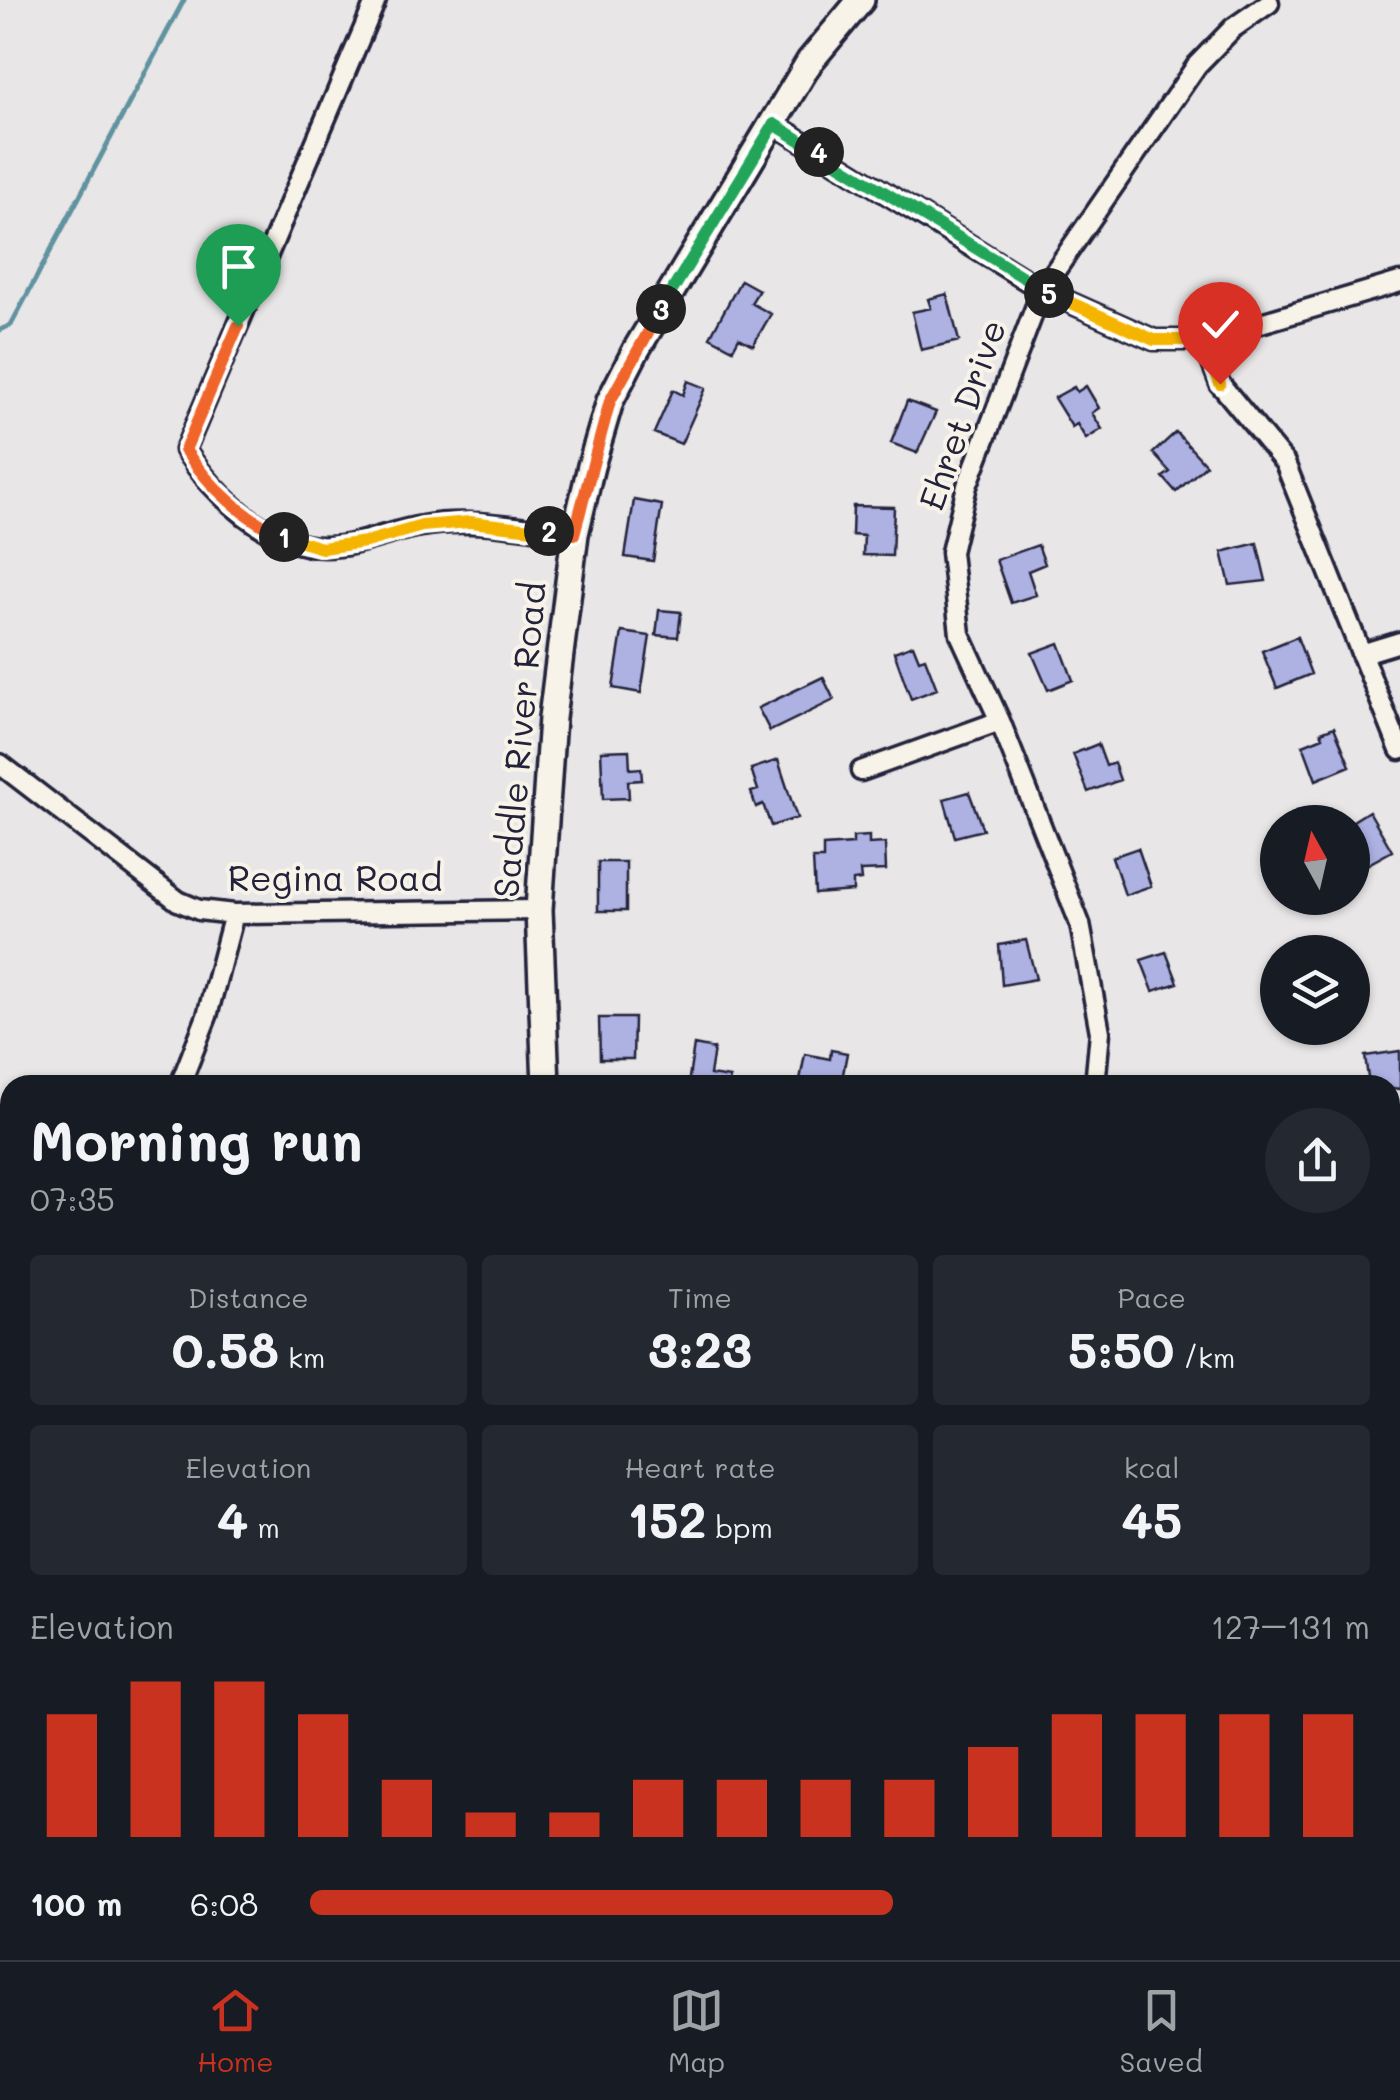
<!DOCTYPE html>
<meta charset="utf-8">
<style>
:root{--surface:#171b24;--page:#242831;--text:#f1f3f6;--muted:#9ea1a6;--line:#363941;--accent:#c8321e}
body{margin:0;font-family:Mali,sans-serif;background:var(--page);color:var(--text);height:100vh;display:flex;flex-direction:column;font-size:38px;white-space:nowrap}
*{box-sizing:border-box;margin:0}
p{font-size:32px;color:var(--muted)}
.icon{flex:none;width:55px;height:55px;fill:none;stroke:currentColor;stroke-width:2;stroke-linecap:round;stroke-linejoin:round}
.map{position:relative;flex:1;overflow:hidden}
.details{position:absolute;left:0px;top:1075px;width:1400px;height:885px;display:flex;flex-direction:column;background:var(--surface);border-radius:30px 30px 0 0;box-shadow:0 2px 8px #0004}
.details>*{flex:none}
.needle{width:65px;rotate:352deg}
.tools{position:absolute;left:1260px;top:805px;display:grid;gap:20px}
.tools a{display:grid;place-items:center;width:110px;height:110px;border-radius:50%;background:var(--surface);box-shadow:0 2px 8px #0004;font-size:50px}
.pin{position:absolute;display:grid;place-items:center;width:85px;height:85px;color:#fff;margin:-102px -42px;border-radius:50% 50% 50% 0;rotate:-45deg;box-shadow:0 0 10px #0007}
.pin .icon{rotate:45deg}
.km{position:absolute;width:50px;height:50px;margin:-25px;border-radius:50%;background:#222;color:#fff;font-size:28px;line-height:50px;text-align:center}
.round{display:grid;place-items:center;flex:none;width:105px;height:105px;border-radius:52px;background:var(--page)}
.summary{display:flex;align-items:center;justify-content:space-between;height:170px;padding:0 30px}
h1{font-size:55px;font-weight:700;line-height:75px}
.stats{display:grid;grid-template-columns:repeat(3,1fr);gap:15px;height:170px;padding:10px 30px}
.stats div{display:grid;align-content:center;border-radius:10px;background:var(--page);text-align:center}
.stats b{font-size:50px;font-weight:700}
.stats small{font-size:28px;font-weight:400}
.stats p{font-size:28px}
.chart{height:280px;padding:20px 30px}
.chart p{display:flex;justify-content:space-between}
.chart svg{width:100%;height:180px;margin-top:10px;stroke:var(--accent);stroke-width:6}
ul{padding:0 30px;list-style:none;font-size:32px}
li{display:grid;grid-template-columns:160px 120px 1fr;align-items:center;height:75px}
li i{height:25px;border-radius:12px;background:var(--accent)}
.tab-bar{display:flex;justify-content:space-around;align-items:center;height:140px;border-top:2px solid var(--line);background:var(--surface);font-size:28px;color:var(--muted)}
.tab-bar a{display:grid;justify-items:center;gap:5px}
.tab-bar .on{color:var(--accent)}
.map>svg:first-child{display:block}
</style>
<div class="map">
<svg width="1400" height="1960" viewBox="0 0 1400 1960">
<rect width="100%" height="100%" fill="#e8e6e7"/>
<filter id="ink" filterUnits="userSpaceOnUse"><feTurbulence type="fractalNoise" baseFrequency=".01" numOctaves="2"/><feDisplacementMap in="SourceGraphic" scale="20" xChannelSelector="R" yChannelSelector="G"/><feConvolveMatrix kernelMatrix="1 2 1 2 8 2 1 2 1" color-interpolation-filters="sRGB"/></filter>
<g filter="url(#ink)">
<path fill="#b9ecac" stroke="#6e8774" stroke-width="2.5" d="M215 1950H1286L1294 1960H213Z"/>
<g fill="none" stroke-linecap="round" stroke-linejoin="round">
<path stroke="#61929f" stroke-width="5" d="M0 330 11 325 184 0"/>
</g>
<path fill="#aeb2e3" stroke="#22223b" stroke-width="2.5" d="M741 280 759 290 751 303 771 314 753 345 739 338 733 349 710 337Z
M947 294 959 341 921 350 912 312 931 308 928 299Z
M688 381 706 388 681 444 654 433 673 390 683 395Z
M1086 386 1099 408 1092 413 1102 429 1086 439 1077 424 1072 427 1054 398 1074 387 1077 392Z
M907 401 936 412 917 453 891 443Z
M1176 432 1206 465 1176 492 1163 477 1170 472 1153 453Z
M634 500 662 505 653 561 625 557Z
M853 506 894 507 892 556 863 555 864 536 852 535Z
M1257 543 1266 581 1230 585 1222 552Z
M1038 545 1045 564 1028 571 1036 595 1011 603 996 560Z
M659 610 681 612 678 637 656 635Z
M622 632 650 636 641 693 613 688Z
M1297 637 1311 674 1277 688 1262 651Z
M1059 643 1073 680 1048 690 1032 653Z
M913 645 919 660 925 658 937 689 911 699 894 652Z
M823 677 834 700 770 731 758 708Z
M1334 727 1350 766 1316 780 1303 745 1323 737 1321 732Z
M1098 744 1106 766 1114 763 1120 780 1088 792 1073 754Z
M629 750 630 769 641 768 642 780 628 781 629 798 603 799 601 751Z
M778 760 797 818 771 826 763 804 756 807 751 792 758 790 751 769Z
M969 792 983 830 955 837 944 799Z
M1369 811 1392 851 1352 873V831L1357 829 1353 821Z
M869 836V844L885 843 886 870 860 871 861 880 853 881V891L815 894 813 859H823V846L853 844V837Z
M1138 848 1151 886 1125 895 1112 857Z
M598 862H626V911H598Z
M1026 940 1036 979 1002 985 999 945Z
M1166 952 1178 983 1153 991 1141 960Z
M599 1018H634L633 1059H600Z
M694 1045 714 1049 710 1075 730 1078 729 1085H688Z
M831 1050 847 1053 841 1085H799L805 1054 830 1059Z
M1400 1051V1089L1369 1085 1365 1056Z"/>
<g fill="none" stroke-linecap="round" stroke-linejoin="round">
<g stroke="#22223b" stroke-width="16">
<path id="service" d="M0 1641 10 1644
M0 1677 10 1701
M0 1766 10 1760"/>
</g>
<g stroke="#22223b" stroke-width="25">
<path id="minor" d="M376 0 185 450C214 494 267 547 325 547 359 547 389 531 422 526 472 517 525 529 575 534
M774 124 1042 290 1154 340H1203L1400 282
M1203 340 1220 384 1285 463 1400 750
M1361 654 1400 642
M0 764 178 901 199 910 234 914 539 910
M861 771 1000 721
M180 1085 207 1016 234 914
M1095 1085 1100 1032 1080 924 1000 721 960 634 951 552 967 486 1042 290 1197 65 1233 28 1269 3
M1390 1143 1400 1141
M0 1428 10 1432
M975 1950 981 1960"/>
</g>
<g stroke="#22223b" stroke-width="32">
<path id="secondary" d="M546 1085 539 910 552 718 575 534 591 466 610 401 636 350 810 61 861 0
M142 1960 146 1950"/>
</g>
<use href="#service" stroke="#f7f3e8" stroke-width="9"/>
<use href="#minor" stroke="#f7f3e8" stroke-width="18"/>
<use href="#secondary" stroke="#f7f3e8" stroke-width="25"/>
</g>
</g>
<g fill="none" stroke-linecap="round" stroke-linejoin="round" filter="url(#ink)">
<g stroke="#fff" stroke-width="20">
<path id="split-1" d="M238 326 185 450C211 489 242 516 284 537"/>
</g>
<g stroke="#fff" stroke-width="20">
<path id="split-2" d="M284 537 322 548 366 542 422 526 470 522 549 531"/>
</g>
<g stroke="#fff" stroke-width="20">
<path id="split-3" d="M549 531 574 534 610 401 661 309"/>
</g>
<g stroke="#fff" stroke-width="20">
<path id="split-4" d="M661 309 774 124 819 152"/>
</g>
<g stroke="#fff" stroke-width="20">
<path id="split-5" d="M819 152 1049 293"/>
</g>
<g stroke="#fff" stroke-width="20">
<path id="split-6" d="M1049 293 1154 340H1204L1220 384"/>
</g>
<use href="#split-1" stroke="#f0652b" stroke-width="12"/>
<use href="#split-2" stroke="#f5b400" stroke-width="12"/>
<use href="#split-3" stroke="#f0652b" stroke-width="12"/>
<use href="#split-4" stroke="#22a559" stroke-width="12"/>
<use href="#split-5" stroke="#22a559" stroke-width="12"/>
<use href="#split-6" stroke="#f5b400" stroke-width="12"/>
</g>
<g text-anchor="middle" stroke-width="8" stroke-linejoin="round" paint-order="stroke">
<g font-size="35" fill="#22223b" stroke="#f7f3e8">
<text transform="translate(963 415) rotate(-71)" y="12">Ehret Drive</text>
<text transform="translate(520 740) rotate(-85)" y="12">Saddle River Road</text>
<text x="335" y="891">Regina Road</text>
</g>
</g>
</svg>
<div class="tools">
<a><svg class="needle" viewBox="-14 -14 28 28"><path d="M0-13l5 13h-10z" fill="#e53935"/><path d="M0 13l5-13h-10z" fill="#9ea1a6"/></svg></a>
<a><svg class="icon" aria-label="layers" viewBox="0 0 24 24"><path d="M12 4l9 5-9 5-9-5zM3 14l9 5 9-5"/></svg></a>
</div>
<div class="pin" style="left:238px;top:326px;background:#1e9e55"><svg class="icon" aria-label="arrive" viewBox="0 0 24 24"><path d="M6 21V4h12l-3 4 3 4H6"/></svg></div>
<div class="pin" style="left:1220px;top:384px;background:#d93025"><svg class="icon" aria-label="check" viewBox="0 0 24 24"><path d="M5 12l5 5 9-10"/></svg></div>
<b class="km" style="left:284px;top:537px">1</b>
<b class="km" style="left:549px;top:531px">2</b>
<b class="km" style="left:661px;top:309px">3</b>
<b class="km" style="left:819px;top:152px">4</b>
<b class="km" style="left:1049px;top:293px">5</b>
<section class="details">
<div class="summary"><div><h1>Morning run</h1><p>07:35</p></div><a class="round"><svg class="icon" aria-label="share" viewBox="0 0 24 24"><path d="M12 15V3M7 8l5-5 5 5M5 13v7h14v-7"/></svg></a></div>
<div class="stats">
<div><p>Distance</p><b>0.58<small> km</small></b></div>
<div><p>Time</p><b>3:23</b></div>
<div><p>Pace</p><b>5:50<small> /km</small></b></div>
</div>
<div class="stats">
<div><p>Elevation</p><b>4<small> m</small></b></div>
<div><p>Heart rate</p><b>152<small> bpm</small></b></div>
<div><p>kcal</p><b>45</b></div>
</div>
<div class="chart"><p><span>Elevation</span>127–131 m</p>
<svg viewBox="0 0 160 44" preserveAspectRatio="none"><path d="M5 44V14M15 44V6M25 44V6M35 44V14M45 44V30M55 44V38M65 44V38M75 44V30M85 44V30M95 44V30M105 44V30M115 44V22M125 44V14M135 44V14M145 44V14M155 44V14"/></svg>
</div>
<ul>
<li><b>100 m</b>6:08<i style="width:55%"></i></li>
</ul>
</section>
</div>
<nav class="tab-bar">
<a class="on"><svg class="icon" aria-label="home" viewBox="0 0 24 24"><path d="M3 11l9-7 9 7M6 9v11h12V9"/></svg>Home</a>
<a><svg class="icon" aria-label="map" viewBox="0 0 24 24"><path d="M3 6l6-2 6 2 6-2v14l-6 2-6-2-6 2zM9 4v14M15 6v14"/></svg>Map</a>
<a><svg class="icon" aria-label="saved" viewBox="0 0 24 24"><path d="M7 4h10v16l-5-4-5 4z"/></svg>Saved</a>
</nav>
